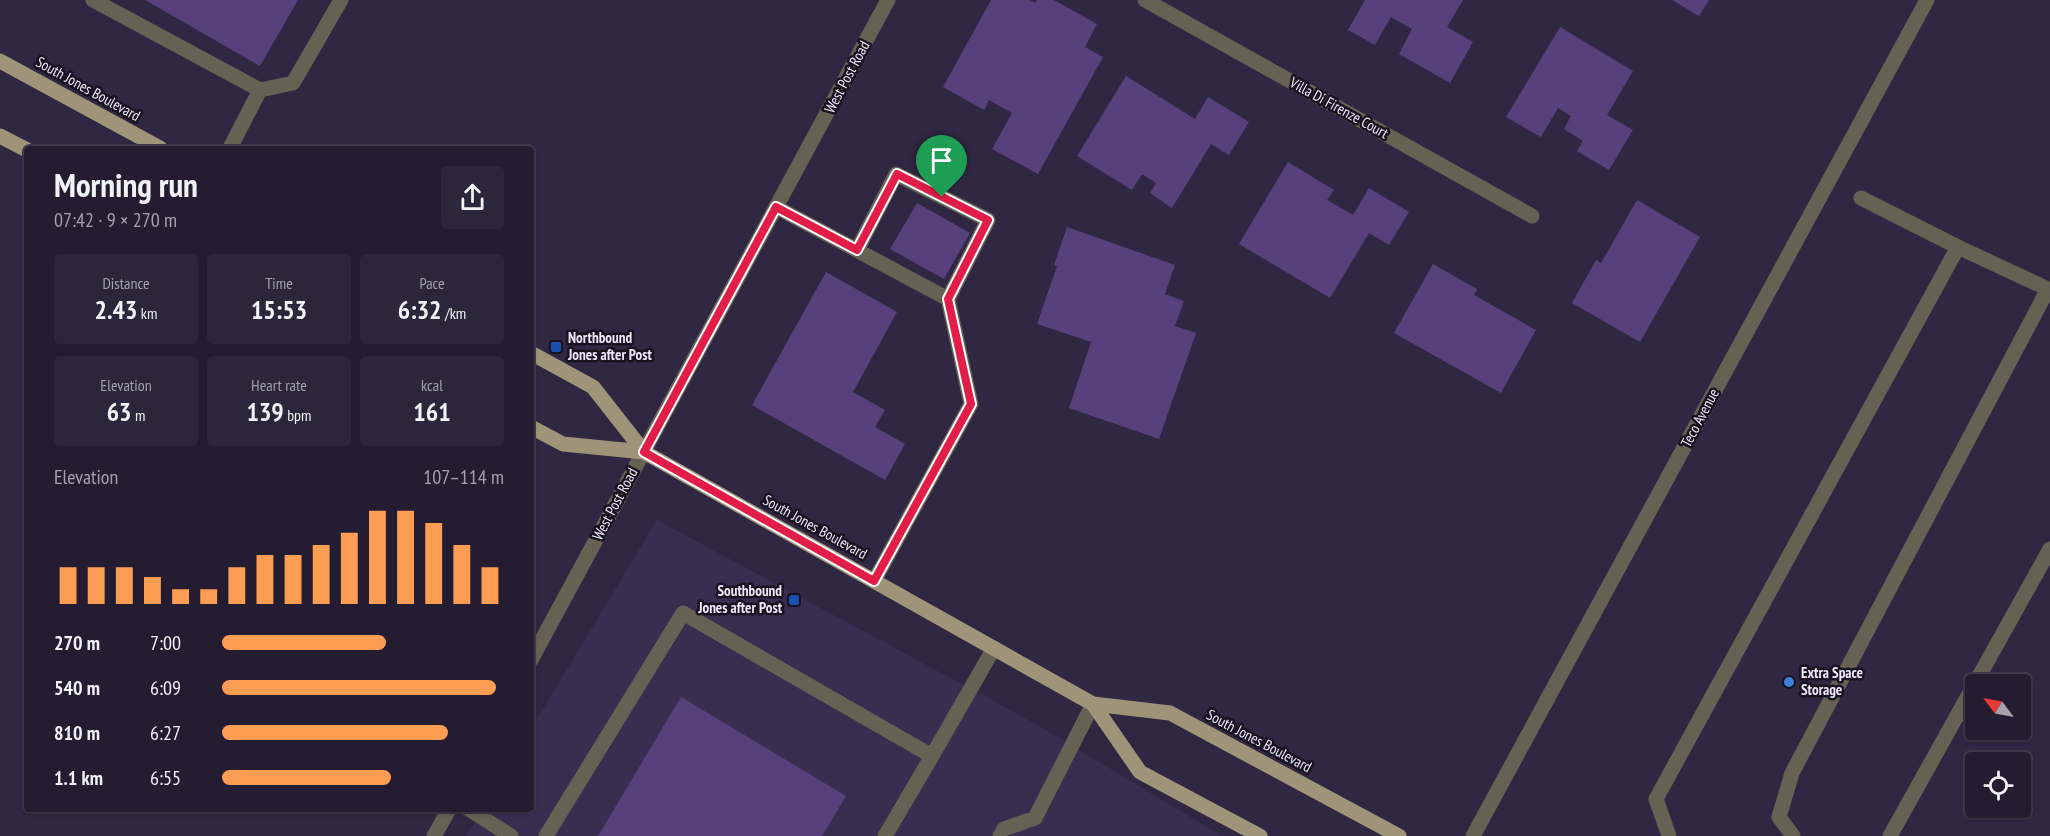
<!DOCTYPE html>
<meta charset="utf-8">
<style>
:root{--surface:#241d32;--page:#2c263a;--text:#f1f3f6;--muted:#a3a2ac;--line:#413b4d;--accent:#fd9d54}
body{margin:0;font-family:"PT Sans Narrow",sans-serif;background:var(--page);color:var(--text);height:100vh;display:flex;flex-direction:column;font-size:22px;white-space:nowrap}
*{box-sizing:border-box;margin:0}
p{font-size:20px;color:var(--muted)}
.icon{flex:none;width:33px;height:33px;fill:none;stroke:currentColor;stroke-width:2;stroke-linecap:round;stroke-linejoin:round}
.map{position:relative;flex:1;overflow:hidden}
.sheet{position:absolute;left:24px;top:146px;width:510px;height:666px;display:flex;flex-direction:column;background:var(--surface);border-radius:6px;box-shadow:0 2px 4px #0004,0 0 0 2px var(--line)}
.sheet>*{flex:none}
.needle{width:39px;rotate:302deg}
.buttons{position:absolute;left:1965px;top:674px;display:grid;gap:12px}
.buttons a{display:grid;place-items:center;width:66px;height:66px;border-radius:6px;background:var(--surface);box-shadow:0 2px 4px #0004,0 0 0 2px var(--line);font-size:30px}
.pin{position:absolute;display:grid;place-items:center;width:51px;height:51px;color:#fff;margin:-62px -26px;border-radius:50% 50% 50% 0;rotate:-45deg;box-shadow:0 0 6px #0007}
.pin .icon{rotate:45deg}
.round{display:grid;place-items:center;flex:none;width:63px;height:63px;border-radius:6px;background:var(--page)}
.head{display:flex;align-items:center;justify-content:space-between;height:102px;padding:0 30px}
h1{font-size:33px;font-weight:700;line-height:45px}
.figures{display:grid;grid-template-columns:repeat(3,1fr);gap:9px;height:102px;padding:6px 30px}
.figures div{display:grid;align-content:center;border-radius:6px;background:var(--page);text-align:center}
.figures b{font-size:26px;font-weight:700}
.figures small{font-size:16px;font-weight:400}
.figures p{font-size:16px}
.chart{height:168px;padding:12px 30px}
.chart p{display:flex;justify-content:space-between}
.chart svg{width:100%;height:108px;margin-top:6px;stroke:var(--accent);stroke-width:6}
ul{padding:0 30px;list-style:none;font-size:20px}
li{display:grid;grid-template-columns:96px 72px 1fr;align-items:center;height:45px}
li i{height:15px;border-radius:8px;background:var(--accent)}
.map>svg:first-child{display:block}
</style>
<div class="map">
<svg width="2050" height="836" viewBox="0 0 2050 836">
<rect width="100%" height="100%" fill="#302742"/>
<path fill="#3a2e50" d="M657 520 1036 724 1222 836H466L483 809 531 808V729Z"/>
<path fill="#57417d" d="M145 0H298L260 66Z
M991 0H1030L1035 3 1037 0H1054L1097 24 1085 47 1103 57 1038 174 992 149 1012 113 989 100 984 110 943 87Z
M1365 0H1463L1447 27 1473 42 1450 83 1399 54 1412 29 1391 17 1375 45 1348 30Z
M1672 0H1709L1699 16Z
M1560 27 1633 71 1607 115 1633 130 1609 170 1577 151 1583 141 1564 129 1571 116 1558 108 1541 137 1506 117Z
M1126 76 1195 119 1208 97 1249 122 1229 155 1211 144 1172 208 1150 193 1156 183 1142 174 1132 190 1077 156Z
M1288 162 1334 190 1327 200 1353 215 1369 188 1409 212 1389 245 1369 233 1330 298 1239 244Z
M1637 200 1700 237 1640 342 1572 303 1596 260 1601 263Z
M917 203 970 233 944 279 890 249Z
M1067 227 1175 265 1165 294 1184 301 1175 326 1196 333 1159 439 1069 408 1091 342 1037 324 1057 266 1054 265Z
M1433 264 1477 289 1474 295 1536 330 1501 393 1394 333Z
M826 272 897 312 853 392 885 410 875 427 905 444 885 480 752 405Z
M681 697 846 796 822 836H598Z"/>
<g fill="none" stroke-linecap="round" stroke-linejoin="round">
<path stroke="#666153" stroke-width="15" d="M93 0 260 90 230 148
M260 90 293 83 341 0
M1861 198 1958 247
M776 207 948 299 971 404 874 581
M857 250 896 174 988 220 948 299
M467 808 511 836
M546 836 683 613 932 756 994 648
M885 836 932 756
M1000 836 1004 829 1035 818 1093 704
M1669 836 1656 799 1958 247 2050 290
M1793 836 1779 817 1792 773 2048 289
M1890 836 2050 549"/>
<path stroke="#666153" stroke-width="15" d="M1145 0 1532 216
M531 660 888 0
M434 836 450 808
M1473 836 1927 0"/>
<path stroke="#9e9578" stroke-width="15" d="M0 61 160 148
M0 136 27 150
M531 353 593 387 644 452 1093 704 1170 713 1399 836
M531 427 563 444 644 452
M1093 704 1140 772 1260 836"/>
</g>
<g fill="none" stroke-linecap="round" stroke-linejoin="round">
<g stroke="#fff" stroke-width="12">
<path id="route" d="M897 174 988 220 948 299 971 404 874 581 644 452 776 207 857 250Z"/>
</g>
<use href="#route" stroke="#e11d48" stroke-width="8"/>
</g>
<g fill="#1a4fb4" stroke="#17131f" stroke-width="2">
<rect x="550" y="341" width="12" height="12" rx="3"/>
<rect x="788" y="594" width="12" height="12" rx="3"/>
</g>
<circle fill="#3f7fe0" stroke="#17131f" stroke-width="2" cx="1789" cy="682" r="6"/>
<g text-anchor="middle" stroke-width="5" stroke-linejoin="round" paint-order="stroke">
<g font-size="15" fill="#ece7f9" stroke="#17131f">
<text transform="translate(847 77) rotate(-62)" y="5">West Post Road</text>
<text transform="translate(88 89) rotate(29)" y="5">South Jones Boulevard</text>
<text transform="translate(1339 108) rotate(29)" y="5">Villa Di Firenze Court</text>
<text transform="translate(1700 418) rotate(-62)" y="5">Teco Avenue</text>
<text transform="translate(615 504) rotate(-62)" y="5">West Post Road</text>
<text transform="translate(815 527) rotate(29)" y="5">South Jones Boulevard</text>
<text transform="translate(1259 741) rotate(28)" y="5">South Jones Boulevard</text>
</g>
<g font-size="15" font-weight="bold" fill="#ece7f9" stroke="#17131f" text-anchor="start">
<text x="568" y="343">Northbound<tspan x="568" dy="17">Jones after Post</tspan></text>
<text x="782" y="596" text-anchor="end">Southbound<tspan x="782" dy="17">Jones after Post</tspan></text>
<text x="1801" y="678">Extra Space<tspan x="1801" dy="17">Storage</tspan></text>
</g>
</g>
</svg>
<div class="buttons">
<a><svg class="needle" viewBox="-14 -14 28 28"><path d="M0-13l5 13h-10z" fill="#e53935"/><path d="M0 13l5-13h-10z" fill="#a3a2ac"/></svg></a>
<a><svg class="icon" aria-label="locate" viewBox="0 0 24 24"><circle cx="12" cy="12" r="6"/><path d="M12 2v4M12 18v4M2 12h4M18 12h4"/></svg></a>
</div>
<div class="pin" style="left:942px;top:197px;background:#1e9e55"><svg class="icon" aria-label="arrive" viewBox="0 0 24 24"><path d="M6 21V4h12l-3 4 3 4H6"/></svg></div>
<section class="sheet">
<div class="head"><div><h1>Morning run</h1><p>07:42 · 9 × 270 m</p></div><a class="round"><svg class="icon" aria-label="share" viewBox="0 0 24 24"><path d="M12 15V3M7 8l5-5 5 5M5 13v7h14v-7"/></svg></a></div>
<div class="figures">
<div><p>Distance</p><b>2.43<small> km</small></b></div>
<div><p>Time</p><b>15:53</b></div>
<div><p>Pace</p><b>6:32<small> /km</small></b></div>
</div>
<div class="figures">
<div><p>Elevation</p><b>63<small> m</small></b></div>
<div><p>Heart rate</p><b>139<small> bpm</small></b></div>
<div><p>kcal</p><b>161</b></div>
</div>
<div class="chart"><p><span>Elevation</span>107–114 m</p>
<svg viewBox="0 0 160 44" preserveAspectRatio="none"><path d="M5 44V29M15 44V29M25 44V29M35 44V33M45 44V38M55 44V38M65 44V29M75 44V24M85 44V24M95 44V20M105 44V15M115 44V6M125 44V6M135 44V11M145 44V20M155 44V29"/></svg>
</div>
<ul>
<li><b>270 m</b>7:00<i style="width:58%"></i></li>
<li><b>540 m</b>6:09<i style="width:97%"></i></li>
<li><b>810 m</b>6:27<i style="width:80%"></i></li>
<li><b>1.1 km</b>6:55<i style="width:60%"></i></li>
</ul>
</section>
</div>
